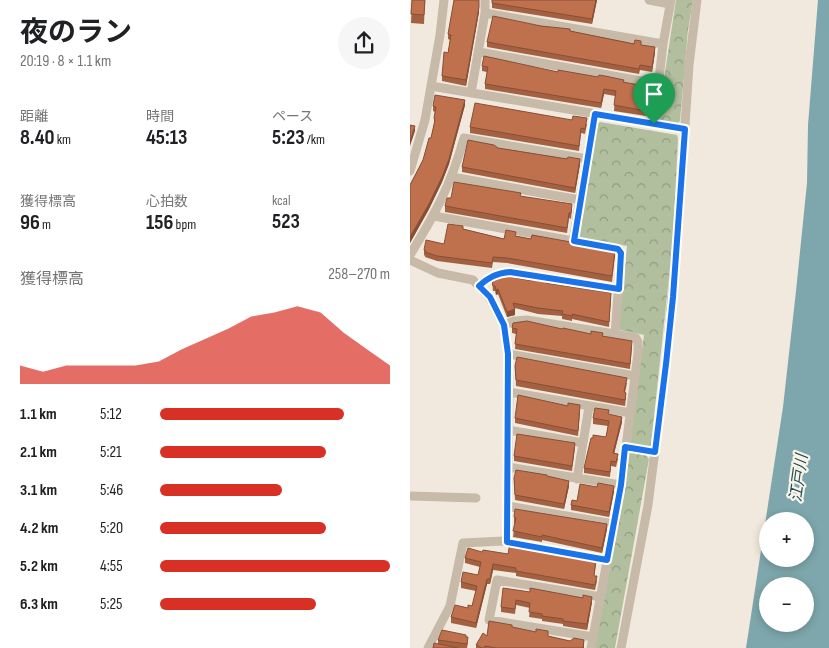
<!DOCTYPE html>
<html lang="ja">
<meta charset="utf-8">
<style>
:root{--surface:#fff;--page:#f6f6f6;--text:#202124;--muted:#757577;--accent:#d93025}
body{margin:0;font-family:"Sofia Sans Condensed","Noto Sans JP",sans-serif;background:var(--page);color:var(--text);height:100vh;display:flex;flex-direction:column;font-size:19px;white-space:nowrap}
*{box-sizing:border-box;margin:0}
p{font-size:16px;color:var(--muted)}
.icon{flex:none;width:28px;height:28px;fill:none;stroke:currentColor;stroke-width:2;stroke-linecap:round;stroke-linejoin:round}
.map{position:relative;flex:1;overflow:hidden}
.side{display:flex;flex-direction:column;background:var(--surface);width:410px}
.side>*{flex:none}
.fabs{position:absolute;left:349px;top:512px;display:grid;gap:10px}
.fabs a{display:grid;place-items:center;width:55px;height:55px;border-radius:50%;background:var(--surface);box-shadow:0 2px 8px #0003;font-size:25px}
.pin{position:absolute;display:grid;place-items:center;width:42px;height:42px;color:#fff;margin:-51px -21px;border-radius:50% 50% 50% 0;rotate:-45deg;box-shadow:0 0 5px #0007}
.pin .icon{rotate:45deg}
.round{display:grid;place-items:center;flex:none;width:52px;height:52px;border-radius:26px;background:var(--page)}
.headline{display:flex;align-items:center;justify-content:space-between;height:85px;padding:0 20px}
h1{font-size:28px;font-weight:700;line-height:38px}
.stats{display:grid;grid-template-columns:repeat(3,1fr);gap:8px;height:85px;padding:5px 20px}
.stats div{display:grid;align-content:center}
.stats b{font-size:21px;font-weight:700}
.stats small{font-size:14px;font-weight:400}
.stats p{font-size:14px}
.chart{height:140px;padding:10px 20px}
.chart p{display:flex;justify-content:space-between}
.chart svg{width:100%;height:90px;margin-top:5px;fill:var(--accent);opacity:.7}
ul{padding:0 20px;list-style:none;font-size:16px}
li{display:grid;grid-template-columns:80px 60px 1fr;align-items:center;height:38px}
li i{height:12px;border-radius:6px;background:var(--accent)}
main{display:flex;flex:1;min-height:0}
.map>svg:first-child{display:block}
</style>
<main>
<section class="side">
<div class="headline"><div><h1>夜のラン</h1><p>20:19 · 8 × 1.1 km</p></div><a class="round"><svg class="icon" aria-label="share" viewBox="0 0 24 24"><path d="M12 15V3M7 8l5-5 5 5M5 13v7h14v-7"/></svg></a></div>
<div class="stats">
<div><p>距離</p><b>8.40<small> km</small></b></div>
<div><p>時間</p><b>45:13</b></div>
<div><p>ペース</p><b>5:23<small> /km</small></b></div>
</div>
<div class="stats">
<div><p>獲得標高</p><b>96<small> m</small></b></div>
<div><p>心拍数</p><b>156<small> bpm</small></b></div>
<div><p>kcal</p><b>523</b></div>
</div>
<div class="chart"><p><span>獲得標高</span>258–270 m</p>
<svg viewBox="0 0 160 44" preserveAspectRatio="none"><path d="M0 44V35L10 38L20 35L30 35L40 35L50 35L60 33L70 27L80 22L90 17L100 11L110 9L120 6L130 9L140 19L150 27L160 35V44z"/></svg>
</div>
<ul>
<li><b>1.1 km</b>5:12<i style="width:80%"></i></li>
<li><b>2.1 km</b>5:21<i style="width:72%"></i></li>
<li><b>3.1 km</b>5:46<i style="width:53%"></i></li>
<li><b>4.2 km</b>5:20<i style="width:72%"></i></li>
<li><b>5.2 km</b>4:55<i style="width:100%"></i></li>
<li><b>6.3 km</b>5:25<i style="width:68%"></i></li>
</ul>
</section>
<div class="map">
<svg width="419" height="648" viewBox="0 0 419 648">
<defs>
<pattern id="forest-crowns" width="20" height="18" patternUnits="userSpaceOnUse" patternTransform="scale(1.25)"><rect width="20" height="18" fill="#b1bf9e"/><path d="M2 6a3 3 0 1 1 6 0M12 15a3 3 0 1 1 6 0" fill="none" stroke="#919c81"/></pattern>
</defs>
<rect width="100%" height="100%" fill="#f1e9dd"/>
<path fill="url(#forest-crowns)" d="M266 0H283L278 30 270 121 267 124 250 121 248 118Z
M190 122 267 135 268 139 263 240 241 445 236 448 221 444 220 442 234 335 210 330 209 327 217 246 170 238 167 234 187 124Z
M222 452 236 455 239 459 205 648H183L219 454Z"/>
<path fill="#7da7ac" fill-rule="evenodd" d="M408 0H419V648H336L373 407 386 291 397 183 398 125ZM358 521H395V559H358ZM358 586H395V624H358Z"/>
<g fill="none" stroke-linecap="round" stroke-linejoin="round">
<path stroke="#c8baa9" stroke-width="9" d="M239 0 260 4
M75 13 253 44
M69 52 248 84
M21 86 275 129
M61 93 75 13V0
M244 124 253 44 261 0
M0 171 15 120 30 35 34 0
M42 177 170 200
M24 216 208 249 211 253 205 334 226 338 228 342V353L211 485 181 648
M163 241 185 114
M0 255C25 214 41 185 54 138L177 159
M0 260 28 273 63 280 79 297 94 325 98 354 99 392 97 542
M69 286C78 277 87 273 100 272L209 289
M94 325 104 321 117 320 205 334
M98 354 225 376
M99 392 221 413
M98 430 173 443
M215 447 245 452
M97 467 211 485
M167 479 179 407
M0 496 66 498
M97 506 204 524
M183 637 79 620 87 580 191 597
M18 648 40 606 53 543 93 541 197 560
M211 648 238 505 256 364 269 215 279 65 287 0"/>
</g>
<path fill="#a46142" d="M2 0H15L14 24 1 23Z
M69 0V12L56 86 32 81V76L38 53 40 40 38 39V34Z
M82 0H187L182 24 82 8Z
M131 26 160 31 231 45 245 52 242 72 230 70 229 74 77 47V42Z
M72 66 148 72 214 82 240 92 236 116 204 111 205 96 194 94 191 108 75 89V84L77 72 72 71Z
M55 105 39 164 32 182 19 209 0 243V185L13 160 21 138 24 124V118L25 112 23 111V106Z
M177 124 175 134 171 133 169 151 60 133V127Z
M88 148 157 159 170 164 165 193 52 172V167Z
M111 196 162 209 161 219 159 218 157 233 35 212V206L41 198Z
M53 229 94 239 106 236 205 255 202 282 97 263 83 262 82 268 27 261 15 257V256L14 255V250L34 244Z
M106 278 136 283 201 298 199 327 162 319V321L152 319V316L128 314 105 308V315L97 317 88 294 86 295 85 291H83L82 279Z
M102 328 152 329 193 336 222 347 220 369 105 349 106 334 102 333Z
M105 366 217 383 215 393 216 398 215 406 106 386Z
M170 411 168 436 105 423V418Z
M199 415 212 422 204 453 208 459 206 467 201 466 200 477 174 473V468L183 438 196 437 198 426 183 424V418Z
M165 448 162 471 104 461V456Z
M137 476 159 486 154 509 105 500 104 478Z
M204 491 199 517 161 510V505L167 501Z
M104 517 197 529 192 553 132 540V542L103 537 105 523H104Z
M111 547 135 552 186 564 184 576 187 581 185 590 106 576V573L83 570 80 584H77L66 628 41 623V617L62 606 66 591 51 588V582L68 575 70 567 55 563V558L72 552 98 554Z
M120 592 182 602 177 630 153 626V624L132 621V619L119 617 120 608 106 605 105 614 91 612V607Z
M102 627 138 636 160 641 174 640V648H66V645L77 636Z
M56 637 58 643 57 648H23L28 644V640Z"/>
<path fill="#864f36" d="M186 0H187L182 24V19Z
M69 7V12L56 86V80Z
M245 47V52L242 72V67Z
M240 87V92L236 116V111Z
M194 89V94L191 108V103Z
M55 100V105L39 164 32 182 19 209 0 243V237Z
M5 126V131L0 146V141Z
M170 159V164L165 193V188Z
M88 289V294L86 295V290Z
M105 309V315L97 317V312Z
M212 417V422L203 458V453Z
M159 481V486L154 509V504Z
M204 486V491L199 517V512Z
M197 524V529L192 553V548Z
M83 564V570L80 584V579Z
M77 579V584L66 628V623Z
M182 597V602L177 630V624Z"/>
<path fill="#bf714d" stroke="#864f36" d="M2 0H15L14 15 1 14Z
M44 0H69V7L56 80 32 76 34 52 38 53 41 35 38 34Z
M82 0H186L182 19 82 3Z
M83 16 131 26 160 29V31L224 44 225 40 231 41V45L245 47 242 67 230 65 229 69 77 42Z
M74 56 148 72V70L188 77 189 75 195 76 214 80 213 82 240 87 236 111 204 105 206 91 194 89 191 103 75 84 78 67 72 66Z
M25 95 55 100 39 159 32 177 19 204 0 237V185L13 160 19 138H21L25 120 24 118 26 107 23 106Z
M65 103 162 120 163 116 177 118 175 129 171 128 169 146 60 127Z
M0 125 5 126 0 141Z
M58 140 84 145 88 148 157 159 158 157 170 159 165 188 52 167Z
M44 182 111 193 110 196 162 204 161 213H159L157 228 35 206 37 198H41Z
M38 224 53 226V229L94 239 96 230 106 232 105 236 121 239 122 235 205 250 202 276 97 258 83 257 82 263 27 256 15 252 16 251 14 250 16 240 34 244Z
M92 274H105L106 278 123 281 124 279 136 281V283L201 293 199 322 162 314V316L152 314 153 311 128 308 103 303 105 309 97 312 88 289 86 290 85 286H83L82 279Z
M117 321 152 329 153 328 181 334V331L193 333 192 336 222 341 220 364 105 344 107 329 102 328 103 323Z
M107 357 217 378 214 392 216 393 215 400 106 380 105 366Z
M108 395 158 406V403L170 405 168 431 105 418Z
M185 408 199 410 198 414 212 417 203 453 208 454 206 462 201 461 200 472 174 468 181 438H183V435L196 437 199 421 183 418Z
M107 434 165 443 162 466 104 456Z
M106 470 137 475V476L159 481 154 504 105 495 104 478Z
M188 483 204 486 199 512 161 505 162 500 167 501 170 484 187 487Z
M105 509 197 524 192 548 132 535V537L103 531 106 518 104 517Z
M100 543 111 545V547L136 551 135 552 186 559 184 576H187L185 585 106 571V568L83 564 80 579H77L66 623 41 617 45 605 58 608V605L62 606 67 586 51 582 53 572 68 575 71 562 55 558 58 548 72 552 73 550 98 554Z
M93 588 120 592V588L173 598V595L182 597 177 624 153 621V619L132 616V614L119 612 120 603 106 600 105 609 91 607Z
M79 621 102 625V627L126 632V629L138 631V636L160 641 164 638 174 640 173 648H86L75 646 74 648H72L66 645 73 633 77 636Z
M32 630 56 635V637H58L57 644 28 640Z
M24 643 48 648H23Z"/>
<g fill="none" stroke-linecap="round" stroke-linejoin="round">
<g stroke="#fff" stroke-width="10">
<path id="route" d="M185 114 275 129 263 297 256 364 245 452 215 447 211 485 197 560 97 542 98 354 94 325 80 297 69 286C79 277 87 273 100 272L209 289 211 253 208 249 164 241Z"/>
</g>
<use href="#route" stroke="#1a73e8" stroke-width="6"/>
</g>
<g text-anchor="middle" stroke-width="4.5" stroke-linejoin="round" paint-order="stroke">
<g font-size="16" font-style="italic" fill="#204e55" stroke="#f9f3e9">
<text transform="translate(388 478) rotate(-82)" y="6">江戸川</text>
</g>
</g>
</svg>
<div class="fabs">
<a>+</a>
<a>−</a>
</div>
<div class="pin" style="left:244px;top:124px;background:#1e9e55"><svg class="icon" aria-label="arrive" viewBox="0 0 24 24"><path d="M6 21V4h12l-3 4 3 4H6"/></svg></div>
</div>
</main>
